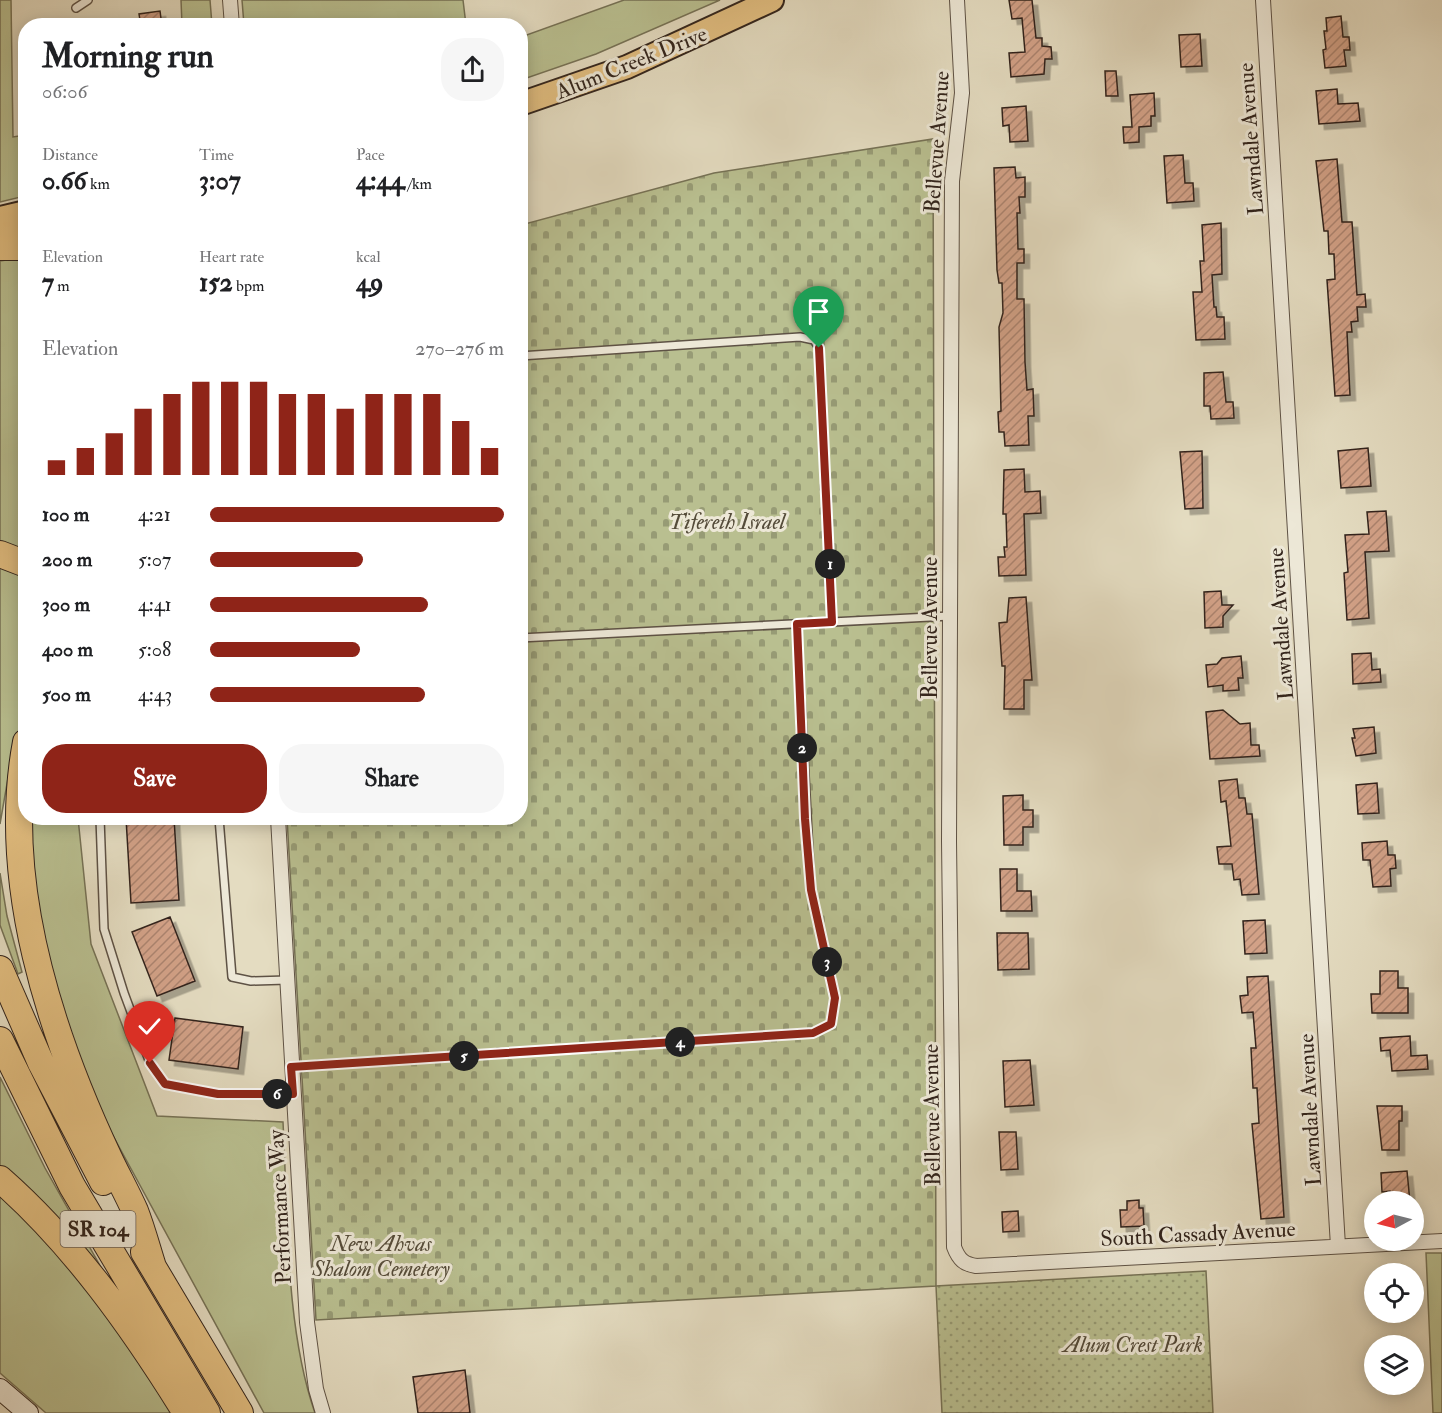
<!DOCTYPE html>
<meta charset="utf-8">
<style>
:root{--surface:#fff;--page:#f6f6f6;--text:#202124;--muted:#757577;--accent:#8f2418}
body{margin:0;font-family:"IM FELL Double Pica",serif;background:var(--page);color:var(--text);height:100vh;display:flex;flex-direction:column;font-size:22px;white-space:nowrap}
*{box-sizing:border-box;margin:0}
p{font-size:20px;color:var(--muted)}
.icon{flex:none;width:33px;height:33px;fill:none;stroke:currentColor;stroke-width:2;stroke-linecap:round;stroke-linejoin:round}
.map{position:relative;flex:1;overflow:hidden}
.details{position:absolute;left:18px;top:18px;width:510px;height:807px;display:flex;flex-direction:column;background:var(--surface);border-radius:24px;box-shadow:0 3px 15px #0003}
.details>*{flex:none}
.needle{width:39px;rotate:263deg}
.buttons{position:absolute;left:1364px;top:1191px;display:grid;gap:12px}
.buttons a{display:grid;place-items:center;width:60px;height:60px;border-radius:50%;background:var(--surface);box-shadow:0 3px 15px #0003;font-size:30px}
.pin{position:absolute;display:grid;place-items:center;width:51px;height:51px;color:#fff;margin:-62px -26px;border-radius:50% 50% 50% 0;rotate:-45deg;box-shadow:0 0 6px #0007}
.pin .icon{rotate:45deg}
.km{position:absolute;width:30px;height:30px;margin:-15px;border-radius:50%;background:#222;color:#fff;font-size:16px;line-height:30px;text-align:center}
.round{display:grid;place-items:center;flex:none;width:63px;height:63px;border-radius:24px;background:var(--page)}
.summary{display:flex;align-items:center;justify-content:space-between;height:102px;padding:0 24px}
h1{font-size:33px;font-weight:800;line-height:45px}
.stats{display:grid;grid-template-columns:repeat(3,1fr);gap:9px;height:102px;padding:6px 24px}
.stats div{display:grid;align-content:center}
.stats b{font-size:26px;font-weight:800}
.stats small{font-size:16px;font-weight:400}
.stats p{font-size:16px}
.chart{height:168px;padding:12px 24px}
.chart p{display:flex;justify-content:space-between}
.chart svg{width:100%;height:108px;margin-top:6px;stroke:var(--accent);stroke-width:6}
.cta{display:flex;gap:12px;margin-top:auto;padding:12px 24px}
.cta a{flex:1;height:69px;border-radius:24px;background:var(--accent);color:#fff;font-size:24px;font-weight:800;line-height:69px;text-align:center}
.cta a+a{background:var(--page);color:var(--text)}
ul{padding:0 24px;list-style:none;font-size:20px}
li{display:grid;grid-template-columns:96px 72px 1fr;align-items:center;height:45px}
li i{height:15px;border-radius:8px;background:var(--accent)}
.map>svg:first-child{display:block}
</style>
<div class="map">
<svg width="1442" height="1413" viewBox="0 0 1442 1413">
<defs>
<pattern id="cemetery-stones" width="16" height="16" patternUnits="userSpaceOnUse" patternTransform="scale(1.5)"><rect width="16" height="16" fill="#b9bf90"/><path d="M2 7V4a2 2 0 0 1 4 0v3zM10 15v-3a2 2 0 0 1 4 0v3z" fill="#979b75"/></pattern>
<pattern id="park-dots" width="8" height="8" patternUnits="userSpaceOnUse" patternTransform="scale(1.5)"><rect width="8" height="8" fill="#b9bf90"/><path d="M2 2h.1M6 6h.1" fill="none" stroke="#979b75" stroke-width="1.8" stroke-linecap="round"/></pattern>
<pattern id="building-hatch" width="6" height="6" patternUnits="userSpaceOnUse" patternTransform="scale(1.5)"><rect width="6" height="6" fill="#d2a187"/><path d="M-1 1l2-2M0 6l6-6M5 7l2-2" fill="none" stroke="#ab836e"/></pattern>
<filter id="shadow"><feDropShadow dx="5.5" dy="5.5" stdDeviation="0" flood-color="#0004"/></filter>
</defs>
<rect width="100%" height="100%" fill="#e4dcc1"/>
<filter id="stains"><feTurbulence type="fractalNoise" baseFrequency=".00333" numOctaves="4"/><feColorMatrix values="0 0 0 0 .2 0 0 0 0 .09 0 0 0 0 .02 0 0 0 .5 -.17"/></filter>
<radialGradient id="worn" r=".72"><stop offset=".6" stop-color="#630" stop-opacity="0"/><stop offset="1" stop-color="#630" stop-opacity=".3"/></radialGradient>
<path fill="#b9bf90" stroke="#767256" stroke-width="1.5" d="M0 0H11L13 137 26 135 25 196 0 202Z
M181 0H210L212 25H182Z
M242 0H463L466 25H244Z
M624 0H720L596 54 521 80V37Z
M25 257V554L0 543V261Z
M0 567 26 577 25 721 12 755 0 824Z
M26 818H78L91 944 157 1116 283 1122C288 1214 285 1327 315 1413H264L99 1110 48 986Z
M0 873 7 916 22 972 18 974 0 925Z
M0 1077 45 1168 107 1278 0 1168Z
M0 1193 71 1268 128 1346 172 1413H46L0 1373Z
M1426 1253H1442V1413H1433Z"/>
<path fill="url(#cemetery-stones)" stroke="#767256" stroke-width="1.5" d="M933 139 936 1286 316 1320 287 818H520L521 225 714 173Z"/>
<path fill="url(#park-dots)" stroke="#767256" stroke-width="1.5" d="M1206 1271 1213 1413H942L936 1286Z"/>
<path fill="url(#building-hatch)" stroke="#32241c" stroke-width="1.5" filter="url(#shadow)" d="M1009 0H1032L1036 38H1042V46L1051 47 1052 59H1045L1044 74 1011 77 1009 53 1025 52 1022 18 1012 19Z
M160 11 162 26H141L139 14Z
M1341 16 1343 37H1349L1350 50H1344L1346 66 1325 68 1323 50 1326 49 1324 31H1327L1326 18Z
M1200 34 1202 66 1181 67 1179 35Z
M1105 71H1116L1118 96H1106Z
M1337 89 1338 104 1358 103 1360 121 1319 124 1316 91Z
M1154 93 1155 116H1151V126L1139 127V142L1124 143 1123 127H1132L1130 95Z
M1026 106 1028 141 1010 142 1009 125 1003 126 1002 108Z
M1183 155 1185 183H1193L1194 201 1167 203 1164 156Z
M1337 159 1342 222H1352L1357 295 1365 294 1366 307H1357L1358 321 1351 322 1352 332H1347L1350 395 1335 396 1327 280 1335 279 1334 254H1329L1328 231H1324L1316 161Z
M1015 167 1016 178 1025 177V197H1019L1020 213H1017L1018 249H1024V263H1017V299H1024L1025 362 1027 390 1033 389 1034 416H1028L1029 445 1005 446 1004 432H999L998 412 1001 411 999 327 1003 313 1002 283H999L997 270 994 168Z
M1221 223 1222 274 1212 275 1214 307H1216L1217 317H1224L1225 339 1196 340 1193 292H1202L1200 261H1204L1202 225Z
M1223 372 1226 402H1233L1234 418 1211 419 1210 406H1204V373Z
M1368 448 1371 486 1341 488 1338 451Z
M1202 451 1203 508 1185 509 1180 452Z
M1024 469 1025 492 1040 491 1041 513 1024 514 1026 575 999 576 998 557H1005L1004 547H1007L1006 514H1003L1004 470Z
M1386 511 1389 551 1365 552 1369 618 1347 620 1344 573 1348 572 1345 535 1369 534 1367 512Z
M1221 591 1222 605H1233L1223 616V627L1205 628 1204 592Z
M1026 597 1032 680H1024V709H1004L1005 666H1002L999 623 1007 622 1009 598Z
M1371 653 1372 670 1380 669 1381 682 1353 684 1352 654Z
M1241 656 1243 678H1238L1239 690 1223 691V685L1208 687 1206 665 1217 664 1222 658Z
M1223 710 1240 724 1250 723 1251 745H1259L1260 756 1210 759 1206 712Z
M1374 727 1376 753 1356 756 1352 738H1355L1353 729Z
M1237 779 1239 798H1245L1247 814H1252L1259 894 1242 895 1240 879 1234 880 1232 864H1219L1217 847 1231 846 1226 801 1221 802 1219 781Z
M1377 783 1379 813 1358 814 1356 785Z
M1023 795V810H1033V827H1023V845H1004L1003 796Z
M126 818H174L179 900 131 903Z
M1387 841 1388 855H1395L1396 868 1390 869 1391 886 1373 887 1370 860H1363L1362 843Z
M1000 869H1017V891H1031L1032 911H1001Z
M170 917 195 981 157 996 132 932Z
M1265 920 1267 953 1245 954 1243 921Z
M997 933H1028L1029 969 998 970Z
M1380 971H1398V988H1408V1013H1372L1371 994H1380Z
M1268 976 1284 1217 1261 1219 1252 1124 1259 1123 1257 1088H1253L1251 1048H1256L1253 1012 1242 1013 1240 996 1248 995 1247 977Z
M175 1018 243 1027 238 1069 169 1060Z
M1410 1036 1411 1056 1427 1055 1428 1069 1392 1071 1390 1050 1381 1051 1380 1038Z
M1030 1060 1034 1105 1005 1107 1003 1061Z
M1377 1106H1402V1121H1399V1150H1382Z
M999 1132H1016L1018 1169 1001 1170Z
M1407 1171 1410 1202H1391L1390 1191 1382 1192 1381 1173Z
M1139 1200V1208H1143L1144 1226 1121 1227 1120 1210H1127V1201Z
M1018 1211 1019 1231 1003 1232 1002 1212Z
M465 1370 470 1413H418L413 1377Z"/>
<g fill="none" stroke-linecap="round" stroke-linejoin="round">
<g stroke="#5e5245" stroke-width="10">
<path id="lane" d="M76 8 88 0
M520 356 800 337 814 340 819 348 832 622
M520 638 950 616
M100 818 104 929 124 993 150 1063 165 1084 218 1094H293
M219 818 232 977 251 981 287 980
M291 1067 813 1033 831 1024 835 998 811 890 797 624"/>
</g>
<g stroke="#5e5245" stroke-width="16">
<path id="street" d="M230 0 232 26
M957 0 962 93 952 181 949 841 954 1247C959 1260 964 1264 976 1266L1442 1241
M1263 0 1338 1246
M278 818 307 1322 316 1389 323 1413"/>
</g>
<g stroke="#32241c" stroke-width="22">
<path id="secondary" d="M0 1389 28 1413"/>
</g>
<g stroke="#32241c" stroke-width="26">
<path id="primary" d="M520 104 627 67 772 0
M0 218 26 212
M0 238 26 232"/>
</g>
<g stroke="#32241c" stroke-width="28">
<path id="highway" d="M0 247H26
M0 554 26 564
M26 742C0 882 50 1033 109 1158 117 1175 127 1193 135 1211 142 1229 147 1248 153 1267
M0 969 41 1063 103 1182
M0 1040 72 1186 207 1413
M0 1179C73 1243 132 1326 183 1408
M144 1252 240 1413"/>
</g>
<use href="#lane" stroke="#ede8d7" stroke-width="7"/>
<use href="#street" stroke="#ede8d7" stroke-width="14"/>
<use href="#secondary" stroke="#ede8d7" stroke-width="20"/>
<use href="#primary" stroke="#e2be80" stroke-width="22"/>
<use href="#highway" stroke="#e2be80" stroke-width="26"/>
</g>
<g fill="none" stroke-linecap="round" stroke-linejoin="round">
<g stroke="#fff" stroke-width="12">
<path id="route" d="M150 1063 165 1084 218 1094H293L291 1067 813 1033 831 1024 835 998 811 890 805 819 797 624 832 622 819 348"/>
</g>
<use href="#route" stroke="#8f2418" stroke-width="8"/>
</g>
<g text-anchor="middle" stroke-width="6" stroke-linejoin="round" paint-order="stroke">
<rect fill="#ede8d7" stroke="#6a5f54" stroke-width="1.5" x="60.5" y="1211" width="75" height="36" rx="4.5"/>
<g font-size="21" font-weight="bold" fill="#32241c">
<text x="98" y="1236">SR 104</text>
</g>
<g font-size="22" fill="#32241c" stroke="#ede8d7">
<text transform="translate(631 62) rotate(-22)" y="8">Alum Creek Drive</text>
<text transform="translate(1250 139) rotate(-94)" y="8">Lawndale Avenue</text>
<text transform="translate(936 142) rotate(-86)" y="8">Bellevue Avenue</text>
<text transform="translate(1280 624) rotate(-94)" y="8">Lawndale Avenue</text>
<text transform="translate(929 628) rotate(-90)" y="8">Bellevue Avenue</text>
<text transform="translate(1309 1110) rotate(-93)" y="8">Lawndale Avenue</text>
<text transform="translate(931 1115) rotate(-91)" y="8">Bellevue Avenue</text>
<text transform="translate(279 1207) rotate(-93)" y="8">Performance Way</text>
<text transform="translate(1198 1233) rotate(-3)" y="8">South Cassady Avenue</text>
</g>
<g font-size="22" font-style="italic" fill="#544b39" stroke="#ede8d7">
<text x="727" y="529">Tifereth Israel</text>
<text x="381" y="1251">New Ahvas<tspan x="381" dy="25">Shalom Cemetery</tspan></text>
<text x="1133" y="1352">Alum Crest Park</text>
</g>
</g>
<rect width="100%" height="100%" filter="url(#stains)"/>
<rect width="100%" height="100%" fill="url(#worn)"/>
</svg>
<div class="buttons">
<a><svg class="needle" viewBox="-14 -14 28 28"><path d="M0-13l5 13h-10z" fill="#e53935"/><path d="M0 13l5-13h-10z" fill="#757577"/></svg></a>
<a><svg class="icon" aria-label="locate" viewBox="0 0 24 24"><circle cx="12" cy="12" r="6"/><path d="M12 2v4M12 18v4M2 12h4M18 12h4"/></svg></a>
<a><svg class="icon" aria-label="layers" viewBox="0 0 24 24"><path d="M12 4l9 5-9 5-9-5zM3 14l9 5 9-5"/></svg></a>
</div>
<div class="pin" style="left:819px;top:348px;background:#1e9e55"><svg class="icon" aria-label="arrive" viewBox="0 0 24 24"><path d="M6 21V4h12l-3 4 3 4H6"/></svg></div>
<div class="pin" style="left:150px;top:1063px;background:#d93025"><svg class="icon" aria-label="check" viewBox="0 0 24 24"><path d="M5 12l5 5 9-10"/></svg></div>
<b class="km" style="left:830px;top:564px">1</b>
<b class="km" style="left:802px;top:748px">2</b>
<b class="km" style="left:827px;top:962px">3</b>
<b class="km" style="left:680px;top:1042px">4</b>
<b class="km" style="left:464px;top:1056px">5</b>
<b class="km" style="left:277px;top:1094px">6</b>
<section class="details">
<div class="summary"><div><h1>Morning run</h1><p>06:06</p></div><a class="round"><svg class="icon" aria-label="share" viewBox="0 0 24 24"><path d="M12 15V3M7 8l5-5 5 5M5 13v7h14v-7"/></svg></a></div>
<div class="stats">
<div><p>Distance</p><b>0.66<small> km</small></b></div>
<div><p>Time</p><b>3:07</b></div>
<div><p>Pace</p><b>4:44<small> /km</small></b></div>
</div>
<div class="stats">
<div><p>Elevation</p><b>7<small> m</small></b></div>
<div><p>Heart rate</p><b>152<small> bpm</small></b></div>
<div><p>kcal</p><b>49</b></div>
</div>
<div class="chart"><p><span>Elevation</span>270–276 m</p>
<svg viewBox="0 0 160 44" preserveAspectRatio="none"><path d="M5 44V38M15 44V33M25 44V27M35 44V17M45 44V11M55 44V6M65 44V6M75 44V6M85 44V11M95 44V11M105 44V17M115 44V11M125 44V11M135 44V11M145 44V22M155 44V33"/></svg>
</div>
<ul>
<li><b>100 m</b>4:21<i style="width:100%"></i></li>
<li><b>200 m</b>5:07<i style="width:52%"></i></li>
<li><b>300 m</b>4:41<i style="width:74%"></i></li>
<li><b>400 m</b>5:08<i style="width:51%"></i></li>
<li><b>500 m</b>4:43<i style="width:73%"></i></li>
</ul>
<div class="cta"><a>Save</a><a>Share</a></div>
</section>
</div>
